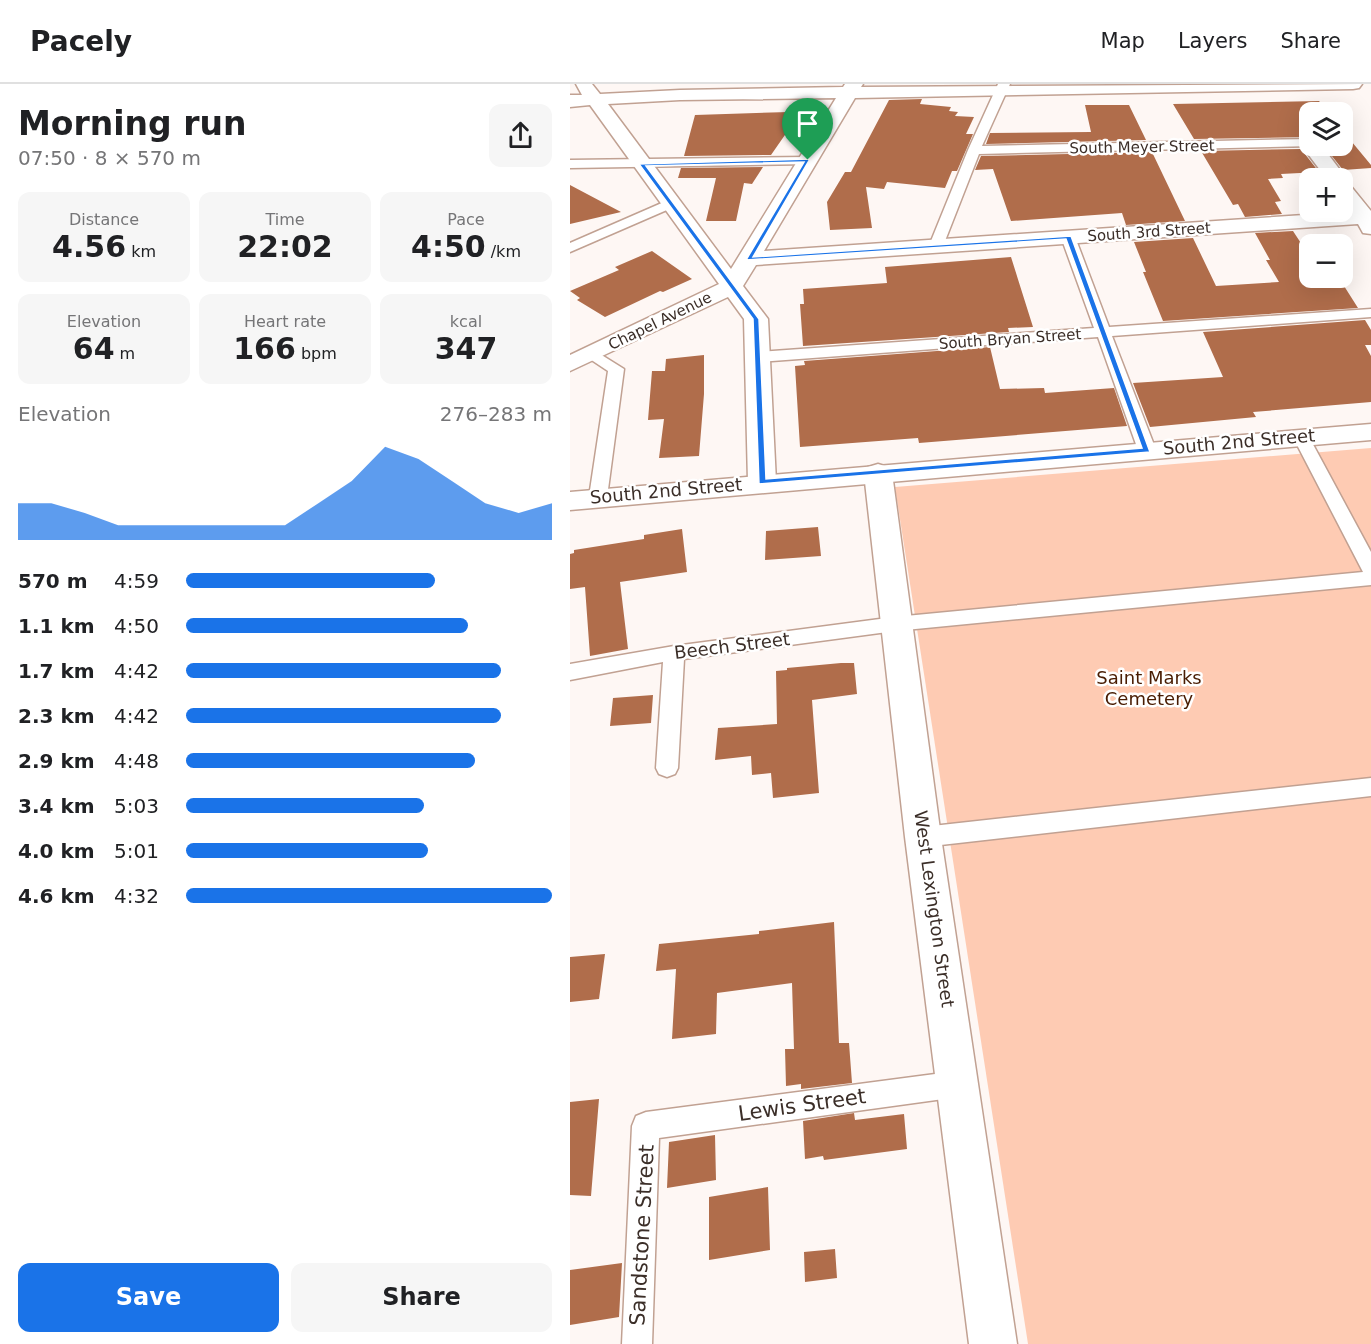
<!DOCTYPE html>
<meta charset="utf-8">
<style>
:root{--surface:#fff;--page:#f6f6f6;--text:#202124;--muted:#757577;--line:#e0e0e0;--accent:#1a73e8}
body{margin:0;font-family:"DejaVu Sans",sans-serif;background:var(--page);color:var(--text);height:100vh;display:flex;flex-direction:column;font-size:22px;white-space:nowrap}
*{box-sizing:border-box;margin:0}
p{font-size:20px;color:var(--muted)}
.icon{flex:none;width:33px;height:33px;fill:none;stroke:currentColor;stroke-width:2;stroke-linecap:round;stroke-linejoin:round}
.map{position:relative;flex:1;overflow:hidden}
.details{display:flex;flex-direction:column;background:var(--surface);width:570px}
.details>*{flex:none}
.tools{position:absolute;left:729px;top:18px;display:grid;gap:12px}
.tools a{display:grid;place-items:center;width:54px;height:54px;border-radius:12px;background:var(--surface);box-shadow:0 6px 24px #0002;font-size:30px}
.pin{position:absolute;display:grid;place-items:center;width:51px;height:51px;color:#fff;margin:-62px -26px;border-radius:50% 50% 50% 0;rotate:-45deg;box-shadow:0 0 6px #0007}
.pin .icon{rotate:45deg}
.round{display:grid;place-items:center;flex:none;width:63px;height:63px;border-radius:12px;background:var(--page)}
.overview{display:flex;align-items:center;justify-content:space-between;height:102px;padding:0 18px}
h1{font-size:33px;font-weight:700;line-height:45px}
.stats{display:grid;grid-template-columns:repeat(3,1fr);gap:9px;height:102px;padding:6px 18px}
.stats div{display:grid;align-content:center;border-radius:12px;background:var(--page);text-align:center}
.stats b{font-size:30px;font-weight:700}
.stats small{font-size:16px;font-weight:400}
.stats p{font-size:16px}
.chart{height:168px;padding:12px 18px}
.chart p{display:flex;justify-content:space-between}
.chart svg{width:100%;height:108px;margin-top:6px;fill:var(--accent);opacity:.7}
.action{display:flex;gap:12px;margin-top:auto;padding:12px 18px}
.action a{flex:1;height:69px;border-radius:12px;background:var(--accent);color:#fff;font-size:24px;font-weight:700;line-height:69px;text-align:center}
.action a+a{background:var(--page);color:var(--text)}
ul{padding:0 18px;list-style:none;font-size:20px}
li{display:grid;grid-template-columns:96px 72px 1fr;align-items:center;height:45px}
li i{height:15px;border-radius:8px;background:var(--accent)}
header{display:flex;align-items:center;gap:36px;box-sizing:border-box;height:84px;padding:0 30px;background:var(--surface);border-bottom:2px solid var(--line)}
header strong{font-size:28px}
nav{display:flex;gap:33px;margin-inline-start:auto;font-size:21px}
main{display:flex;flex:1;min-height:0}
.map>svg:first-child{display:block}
</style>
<header>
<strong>Pacely</strong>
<nav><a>Map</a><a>Layers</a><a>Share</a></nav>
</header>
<main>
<section class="details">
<div class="overview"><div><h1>Morning run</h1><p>07:50 · 8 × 570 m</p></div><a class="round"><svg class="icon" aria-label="share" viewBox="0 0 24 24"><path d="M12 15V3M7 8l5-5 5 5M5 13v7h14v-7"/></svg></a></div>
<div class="stats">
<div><p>Distance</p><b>4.56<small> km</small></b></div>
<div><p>Time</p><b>22:02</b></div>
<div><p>Pace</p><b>4:50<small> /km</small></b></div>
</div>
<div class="stats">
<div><p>Elevation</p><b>64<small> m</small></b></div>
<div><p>Heart rate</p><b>166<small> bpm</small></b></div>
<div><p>kcal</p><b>347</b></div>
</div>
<div class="chart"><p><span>Elevation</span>276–283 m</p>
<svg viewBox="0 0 160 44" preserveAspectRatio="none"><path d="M0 44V29L10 29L20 33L30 38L40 38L50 38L60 38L70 38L80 38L90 29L100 20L110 6L120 11L130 20L140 29L150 33L160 29V44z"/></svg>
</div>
<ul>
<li><b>570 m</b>4:59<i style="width:68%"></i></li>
<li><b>1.1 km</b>4:50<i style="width:77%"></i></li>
<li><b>1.7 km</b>4:42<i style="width:86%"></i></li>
<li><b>2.3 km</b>4:42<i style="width:86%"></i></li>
<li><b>2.9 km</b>4:48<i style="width:79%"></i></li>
<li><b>3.4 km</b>5:03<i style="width:65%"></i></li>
<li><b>4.0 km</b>5:01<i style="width:66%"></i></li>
<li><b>4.6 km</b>4:32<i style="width:100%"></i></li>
</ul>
<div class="action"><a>Save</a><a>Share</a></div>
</section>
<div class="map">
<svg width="801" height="1260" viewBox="0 0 801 1260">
<rect width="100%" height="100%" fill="#fef7f4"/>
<path fill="#fecbb3" d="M801 364V1260H458L325 403Z"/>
<path fill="#b06d4b" d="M352 15 350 20 381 23 379 27 388 28 385 32 404 33 396 50H403L387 87H382L375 104 317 98 314 105 296 103 302 144 260 146 257 118 275 88H281L319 16Z
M749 17 758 28H740V53L624 55 603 20Z
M515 21H559L576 56 416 60 420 49 521 48Z
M219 28 217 48 201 71 114 72 125 31Z
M772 46 801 81V84L773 86 754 62H772Z
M731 65 749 88 711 90 713 94 698 95 711 117 705 118 712 130 675 133 668 120 663 121 631 67Z
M582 68 615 137 556 141 552 129 441 137 423 85 405 86 411 72Z
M193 83 182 100 174 99 166 137H136L146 94H108L111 84Z
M0 101 51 128 0 140Z
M723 147 740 173V194H769L788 224 593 237 573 188H576L564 158 623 154 646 202 709 198 696 176H700L685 149Z
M82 167 122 195 93 208 90 207 35 233 7 216 10 214 0 207 49 186 45 183Z
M441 173 463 243 438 244 439 248 233 262 230 220H234L233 205 317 199 315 183Z
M795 236 801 246V261H795L801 272V318L683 328 686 333 580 343 563 299 653 293 633 248Z
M420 263 430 305 474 304 475 309 544 304 557 342 349 359 348 354 230 363 225 282 235 281 234 277Z
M134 271V310L129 372 89 374 94 335 78 336 82 287H95L96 275Z
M248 443 251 472 195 476 196 447Z
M112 445 117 488 50 498 58 565 20 572 15 503 0 505V470L4 469V466L74 455V451Z
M271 579H284L287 610 242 616 249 709 203 714 201 689 182 691 181 672 145 676 148 644 207 640 206 587 217 586V584Z
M83 611 81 639 40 642 43 614Z
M264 838 269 959H279L282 999 231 1005V1000L216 1002 215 965H224L222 899 147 909 146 950 102 955 106 885 86 887 89 860 189 850V847Z
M35 870 29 915 0 918V873Z
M29 1015 21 1112 0 1111V1018Z
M284 1029 285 1036 334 1030 337 1065 254 1076 253 1072 235 1075 233 1037Z
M145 1051 146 1096 97 1104 99 1058Z
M198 1103 200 1166 139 1176V1113Z
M265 1165 267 1194 235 1198 234 1168Z
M52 1179 49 1233 0 1241V1186Z"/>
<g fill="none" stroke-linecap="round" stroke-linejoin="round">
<g stroke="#c1a192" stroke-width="3">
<path id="service" d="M428 0H440L412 62 740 55V62H744L409 70 373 162 371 165H361L359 162 398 66Z
M238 73 242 74 244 77 242 80 0 84V76Z
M101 115 106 116 108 119 106 122 0 168V159Z
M498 149 505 153 539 243 801 225V233L542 252 586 366 583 370H571L568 366 528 253 187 278 179 273 187 268 524 244 491 153Z
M22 265 54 285 37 413 34 417H22L19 413 38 287 17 273 14 270 17 267Z
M731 348 737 349 739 353 801 468V501L325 547 114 575 108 684 105 690 97 693 89 690 86 684 93 578 0 596V580L104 562 325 533 793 488 723 353 725 349Z
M801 694V712L353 763 345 760 342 753 345 746 353 743Z
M388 987 397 991 401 1000 397 1009 388 1013 89 1054 82 1260H52L62 1042 66 1032 76 1028Z"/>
</g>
<g stroke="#c1a192" stroke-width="3">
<path id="minor" d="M6 0H22L30 10 110 6 273 3 275 0H293L291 3 792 0 789 4 783 5 285 14 194 167 779 128 772 119V94H756L732 62 740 57V62H752L776 94 773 98 779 100 801 127V150L793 149 788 140 186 181 173 202 198 235 206 398 202 404 192 407 182 404 178 398 174 235 158 213 0 287V271L149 200 20 21 0 23V11H12ZM266 14 161 185 38 20 110 16Z
M308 380 318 383 322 389 371 753 447 1260H399L335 753 294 389 298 383Z"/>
</g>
<g stroke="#c1a192" stroke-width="3">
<path id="tertiary" d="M801 340V356L0 426V408Z"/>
</g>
<use href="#service" fill="#fff" fill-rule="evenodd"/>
<use href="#minor" fill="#fff" fill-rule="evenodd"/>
<use href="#tertiary" fill="#fff" fill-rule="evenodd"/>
</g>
<path fill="#1a73e8" stroke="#fff" stroke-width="1.5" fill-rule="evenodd" d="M240 75 183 173 501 152 580 368 189 400 183 235 69 80ZM234 78 176 176 496 155 572 364 196 395 189 235 76 82Z"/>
<g text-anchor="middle" stroke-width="5" stroke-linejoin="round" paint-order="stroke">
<g font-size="15" fill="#3b2e28" stroke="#fff">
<text transform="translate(572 63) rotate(-1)" y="5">South Meyer Street</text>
<text transform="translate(579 148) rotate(-4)" y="5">South 3rd Street</text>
<text transform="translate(90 237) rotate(-26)" y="5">Chapel Avenue</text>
<text transform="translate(440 255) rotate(-4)" y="5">South Bryan Street</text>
</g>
<g font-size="18" fill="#3b2e28" stroke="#fff">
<text transform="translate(669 358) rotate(-5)" y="6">South 2nd Street</text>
<text transform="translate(96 407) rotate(-5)" y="6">South 2nd Street</text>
<text transform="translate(162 562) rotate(-7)" y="6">Beech Street</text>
<text transform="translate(364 825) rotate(82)" y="6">West Lexington Street</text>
</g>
<g font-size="18" fill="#491c02" stroke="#fff">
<text x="579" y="600">Saint Marks<tspan x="579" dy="21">Cemetery</tspan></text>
</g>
<g font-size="21" fill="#3b2e28" stroke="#fff">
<text transform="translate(232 1021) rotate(-8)" y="7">Lewis Street</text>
<text transform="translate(72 1151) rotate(-87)" y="7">Sandstone Street</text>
</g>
</g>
</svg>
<div class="tools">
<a><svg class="icon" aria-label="layers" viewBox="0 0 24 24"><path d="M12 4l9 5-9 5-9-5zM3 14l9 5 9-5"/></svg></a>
<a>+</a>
<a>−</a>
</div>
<div class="pin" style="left:238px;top:76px;background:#1e9e55"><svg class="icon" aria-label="arrive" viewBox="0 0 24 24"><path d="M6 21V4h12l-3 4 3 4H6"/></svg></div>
</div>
</main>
